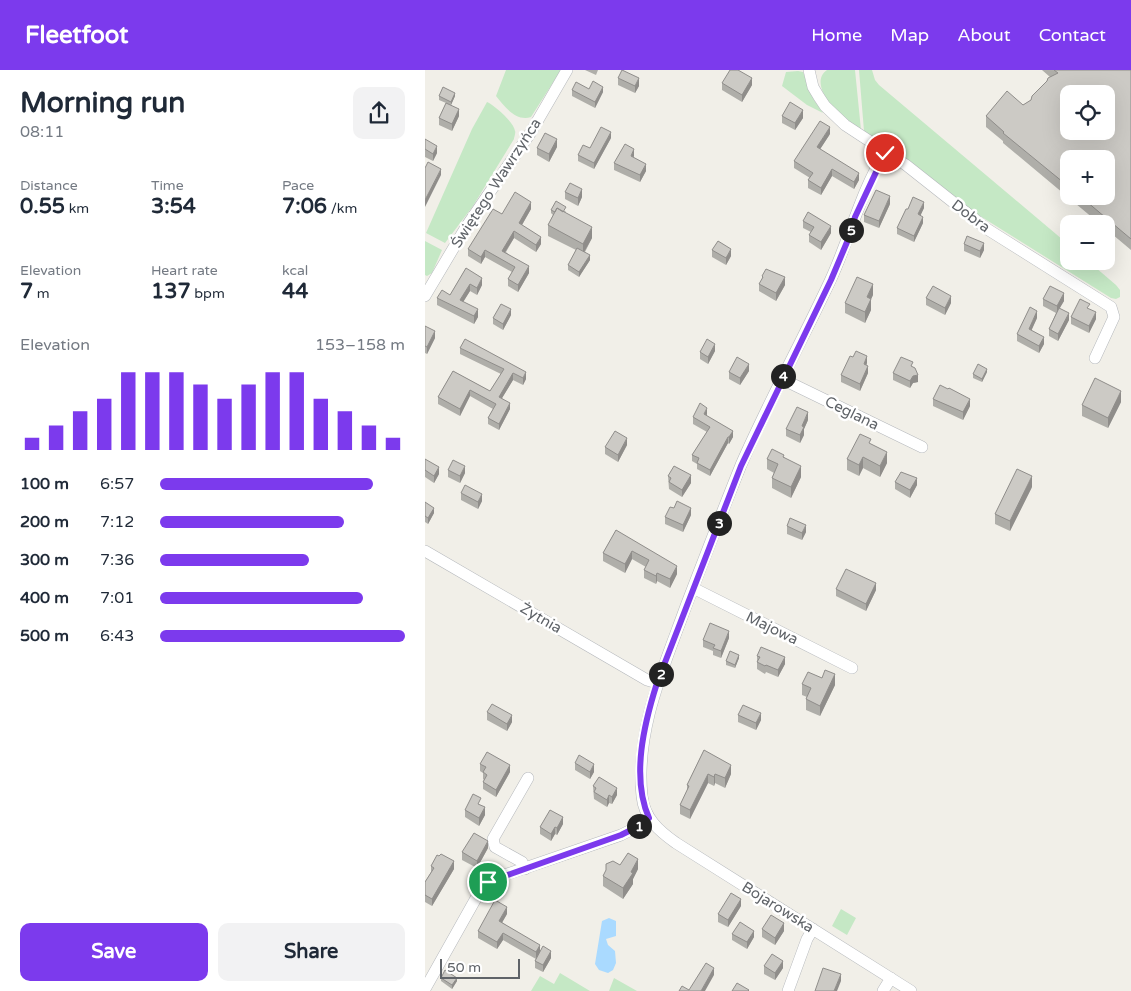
<!DOCTYPE html>
<meta charset="utf-8">
<style>
:root{--surface:#fff;--page:#f2f2f3;--text:#1f2937;--muted:#747a83;--accent:#7c3aed}
body{margin:0;font-family:"Varela Round",sans-serif;background:var(--page);color:var(--text);height:100vh;display:flex;flex-direction:column;font-size:19px;white-space:nowrap}
*{box-sizing:border-box;margin:0}
p{font-size:16px;color:var(--muted)}
.icon{flex:none;width:28px;height:28px;fill:none;stroke:currentColor;stroke-width:2;stroke-linecap:round;stroke-linejoin:round}
.map{position:relative;flex:1;overflow:hidden}
.side{display:flex;flex-direction:column;background:var(--surface);width:425px}
.side>*{flex:none}
.tools{position:absolute;left:635px;top:15px;display:grid;gap:10px}
.tools a{display:grid;place-items:center;width:55px;height:55px;border-radius:10px;background:var(--surface);box-shadow:0 5px 20px #0002;font-size:25px}
.scale{position:absolute;left:15px;bottom:12px;width:80px;box-sizing:border-box;padding-left:5px;border:2px solid #5f6368;border-top:0;font-size:14px;line-height:18px;white-space:nowrap;color:#5f6368;-webkit-text-stroke:4px #fff;paint-order:stroke}
.pin{position:absolute;display:grid;place-items:center;width:42px;height:42px;color:#fff;margin:-21px;border:2px solid #fff;border-radius:50%;box-shadow:0 1px 5px #0007}
.km{position:absolute;width:25px;height:25px;margin:-12px;border-radius:50%;background:#222;color:#fff;font-size:14px;line-height:25px;text-align:center}
.round{display:grid;place-items:center;flex:none;width:52px;height:52px;border-radius:10px;background:var(--page)}
.overview{display:flex;align-items:center;justify-content:space-between;height:85px;padding:0 20px}
h1{font-size:28px;font-weight:700;line-height:38px}
.stats{display:grid;grid-template-columns:repeat(3,1fr);gap:8px;height:85px;padding:5px 20px}
.stats div{display:grid;align-content:center}
.stats b{font-size:21px;font-weight:700}
.stats small{font-size:14px;font-weight:400}
.stats p{font-size:14px}
.chart{height:140px;padding:10px 20px}
.chart p{display:flex;justify-content:space-between}
.chart svg{width:100%;height:90px;margin-top:5px;stroke:var(--accent);stroke-width:6}
.button{display:flex;gap:10px;margin-top:auto;padding:10px 20px}
.button a{flex:1;height:58px;border-radius:10px;background:var(--accent);color:#fff;font-size:20px;font-weight:700;line-height:58px;text-align:center}
.button a+a{background:var(--page);color:var(--text)}
ul{padding:0 20px;list-style:none;font-size:16px}
li{display:grid;grid-template-columns:80px 60px 1fr;align-items:center;height:38px}
li i{height:12px;border-radius:6px;background:var(--accent)}
header{display:flex;align-items:center;gap:30px;box-sizing:border-box;height:70px;padding:0 25px;background:var(--accent);color:#fff}
header strong{font-size:24px}
nav{display:flex;gap:28px;margin-inline-start:auto;font-size:18px}
main{display:flex;flex:1;min-height:0}
.map>svg:first-child{display:block}
</style>
<header>
<strong>Fleetfoot</strong>
<nav><a>Home</a><a>Map</a><a>About</a><a>Contact</a></nav>
</header>
<main>
<section class="side">
<div class="overview"><div><h1>Morning run</h1><p>08:11</p></div><a class="round"><svg class="icon" aria-label="share" viewBox="0 0 24 24"><path d="M12 15V3M7 8l5-5 5 5M5 13v7h14v-7"/></svg></a></div>
<div class="stats">
<div><p>Distance</p><b>0.55<small> km</small></b></div>
<div><p>Time</p><b>3:54</b></div>
<div><p>Pace</p><b>7:06<small> /km</small></b></div>
</div>
<div class="stats">
<div><p>Elevation</p><b>7<small> m</small></b></div>
<div><p>Heart rate</p><b>137<small> bpm</small></b></div>
<div><p>kcal</p><b>44</b></div>
</div>
<div class="chart"><p><span>Elevation</span>153–158 m</p>
<svg viewBox="0 0 160 44" preserveAspectRatio="none"><path d="M5 44V38M15 44V32M25 44V25M35 44V19M45 44V6M55 44V6M65 44V6M75 44V12M85 44V19M95 44V12M105 44V6M115 44V6M125 44V19M135 44V25M145 44V32M155 44V38"/></svg>
</div>
<ul>
<li><b>100 m</b>6:57<i style="width:87%"></i></li>
<li><b>200 m</b>7:12<i style="width:75%"></i></li>
<li><b>300 m</b>7:36<i style="width:61%"></i></li>
<li><b>400 m</b>7:01<i style="width:83%"></i></li>
<li><b>500 m</b>6:43<i style="width:100%"></i></li>
</ul>
<div class="button"><a>Save</a><a>Share</a></div>
</section>
<div class="map">
<svg width="706" height="921" viewBox="0 0 706 921">
<rect width="100%" height="100%" fill="#f1efe8"/>
<path fill="#c5e8c5" d="M81 0H136L106 47C91 52 79 36 71 26Z
M402 0H430L436 60C430 56 421 52 416 47 406 37 385 12 402 0Z
M434 0H447L450 10 454 15 644 175V191H663L691 215 695 220V227L691 229 686 228 555 146 439 61Z
M373 1 378 2 389 30 398 43 382 35 357 16 361 2Z
M62 32C69 35 89 52 90 61 91 62 89 68 89 69L48 136 20 173 1 163 47 59Z
M0 171 17 180 7 203 2 206 0 205Z
M416 839 431 848 422 865 407 856Z
M135 903 165 921H106L115 906 129 914Z
M189 908 212 921H184Z"/>
<path fill="#aadaff" d="M184 848 191 851V866L181 869 183 875 190 881 191 893 188 900 183 903 174 900 170 894 177 851Z"/>
<g fill="none" stroke-linecap="round" stroke-linejoin="round">
<g stroke="#b5b8bc" stroke-width="12">
<path id="street" d="M384 0 388 17 394 27 400 36 420 55 481 95 562 159 686 237 689 247 670 288
M460 83C436 120 424 171 405 211 376 273 343 333 316 395 297 442 279 489 261 536 239 597 210 660 217 726 219 748 234 761 251 773L486 921
M0 226 41 157 106 62 142 0
M357 309 497 377
M0 481 222 610 232 613
M268 518 427 598
M100 799 97 792 70 777 68 769 103 708
M0 919 59 814 71 808 196 765 206 760 224 748
M363 921 382 869 388 859
M458 921 466 908"/>
</g>
<use href="#street" stroke="#fff" stroke-width="11"/>
</g>
<path fill="#afaea9" fill-rule="evenodd" d="M160 0H173L171 5Z
M617 0H706V180L681 159V154H675L578 73V71L561 57V46L598 35 606 30 625 7ZM644 89 681 126H644Z
M193 8 214 16 210 23 193 15Z
M297 13 327 15 317 32 297 20Z
M164 19 178 22 170 38 147 26V20Z
M14 26H30L26 35 34 46 27 61 14 55V48L21 33 14 30Z
M357 46 378 48 370 60 357 53Z
M405 64 395 79 434 110 429 119 407 106 396 125 383 118V110L385 108 369 98V91Z
M186 68 169 99 153 91V85Z
M0 69 12 83 8 91 0 87Z
M132 77 124 92 112 85V78Z
M209 86 208 88 221 101 215 112 189 100V93Z
M140 122 157 127 153 136 140 129Z
M465 134 454 158 439 152V145Z
M499 138 495 145 498 153 489 172 472 164V158L483 139Z
M106 139 97 155 116 174 111 182 89 168 81 182 104 203 93 222 83 216V209L87 202 60 187 56 194 43 186V179L77 144Z
M126 140 141 141 140 142 167 168 160 182 165 190 154 207 143 200V195L151 180 123 166V155L128 145 126 143Z
M378 151 406 163 396 180 384 172V165L386 162 378 158Z
M539 174 559 180 555 188 539 181Z
M287 180 306 186 301 195 287 187Z
M41 198 57 215 52 225 45 221 38 232 53 247 49 254 12 235V228L25 225Z
M337 206 360 215 351 231 334 221V214L337 210Z
M448 225 446 229V240L440 253 420 243V233Z
M501 228 526 233 520 245 501 235Z
M618 229 639 231 634 238 644 250 633 271 624 266V259L631 243 618 236Z
M86 245 78 260 68 254V248Z
M646 247 671 249 664 263 646 254Z
M612 248 606 260 619 274 614 283 592 271V264Z
M0 256 10 268 2 284 0 283Z
M35 278 101 309 98 315 88 310 77 328 85 339 74 360 63 354V348L68 339 45 326 35 346 13 334V327L28 301 65 321 76 304 35 284Z
M290 281 283 294 275 289V282Z
M442 293 441 296 443 303 435 321 416 312V305Z
M488 297 493 312 488 313 485 318 468 310V303Z
M324 301 315 315 304 309V302Z
M562 302 557 312 548 308V304Z
M523 319 545 336 538 350 508 336V329Z
M696 332 683 358 657 346V335Z
M282 344V346L308 367 304 374 303 373 285 406 272 399V394L267 391V385L282 362 268 354V347Z
M383 350 379 359V365L375 373 361 366V359Z
M446 374 462 393 455 407 438 398 434 406 422 400V389Z
M202 375 193 392 180 384V377Z
M359 387 376 407 366 428 347 418V408L349 403 342 399V389Z
M0 389 14 404 9 413 0 407Z
M23 400 40 403 35 413 23 407Z
M243 406 266 413 257 427 244 419Z
M470 412 492 415 485 428 470 419Z
M607 417 585 461 570 454V444Z
M36 423 57 431 53 439 36 430Z
M0 432 9 443 3 454 0 452Z
M266 445 258 462 240 454V447Z
M362 456 381 462 377 470 362 464Z
M191 460 252 504 245 518 232 511 231 514 219 508V500L221 497 207 489 200 503 178 491V483Z
M411 519 451 520 441 541 411 526Z
M304 568 296 588 288 585V581L278 577V570Z
M332 586 360 594 353 607 341 602 340 604 332 599Z
M314 588 310 598 301 595V591Z
M377 614 410 615 395 646 381 640V629L382 627 377 625Z
M62 642 87 652 82 661 62 650Z
M313 645 336 650 331 660 313 652Z
M279 680 306 704 300 718 290 713 289 716 283 713 265 749 255 744V735L262 721V715Z
M150 693 169 702 165 709 150 700Z
M55 694 85 702 71 727 58 719V712L59 710 58 709V703L55 701Z
M168 716 192 725 187 734 184 733 182 737 169 729Z
M56 735 60 745 54 756 40 747V740Z
M138 754 132 765 130 764 126 771 115 764V757Z
M63 778 52 798 37 790V782Z
M181 794 195 795 213 799 208 809V814L198 829 178 816V806L181 801Z
M6 796 29 799 7 836 0 832V812L6 802Z
M316 836 303 857 293 852V844Z
M82 844 77 852 115 882 126 888 118 902 110 898V891L111 889 78 870 72 879 53 868V861Z
M337 859 359 861 350 875 337 867Z
M307 864 329 867 322 879 307 870Z
M339 896 358 898 350 910 339 904Z
M16 908 32 911 27 919 16 911Z"/>
<path fill="#8f8d8a" d="M214 8V16L210 23V16Z
M327 8V15L317 32V25Z
M178 17V22L170 38V32Z
M30 23V26L26 35V32Z
M34 39V46L27 61V54Z
M378 40V48L370 60V53Z
M405 57V64L392 84V77Z
M186 62V68L169 99V93Z
M132 69V77L124 92V84Z
M12 76V83L8 91V84Z
M209 79V86L206 93V86Z
M221 94V101L215 112V105Z
M16 99V105L0 137V130Z
M407 99V106L396 125V118Z
M434 103V110L429 119V112Z
M157 119V127L153 136V128Z
M465 126V134L454 158V151Z
M106 132V139L94 160V153Z
M499 132V138L493 151V144Z
M498 147V153L489 172V166Z
M406 156V163L396 180V172Z
M167 157V168L158 184V174Z
M89 161V168L77 187V181Z
M116 167V174L111 182V175Z
M559 173V180L555 188V181Z
M306 179V186L301 195V188Z
M60 180V187L56 194V187Z
M165 185V190L154 207V202Z
M104 196V203L93 222V215Z
M360 207V215L351 231V223Z
M57 208V215L52 225V218Z
M45 214V221L35 237V230Z
M448 214V225L442 238V227Z
M639 223V231L632 243V236Z
M526 226V233L520 245V238Z
M446 229V240L440 253V242Z
M53 239V247L49 254V246Z
M86 239V245L78 260V254Z
M612 241V248L604 266V259Z
M671 242V249L664 263V256Z
M644 243V250L633 271V264Z
M10 261V268L2 284V277Z
M619 267V274L614 283V276Z
M290 274V281L283 294V287Z
M442 286V293L439 301V294Z
M324 294V301L315 315V308Z
M443 296V303L435 321V314Z
M562 299V302L557 312V309Z
M101 302V309L98 315V308Z
M88 303V310L74 333V327Z
M493 305V312L488 313 485 318V311L488 306Z
M45 320V326L35 346V339Z
M696 321V332L683 358V348Z
M545 329V336L538 350V342Z
M85 333V339L74 360V354Z
M282 338V344L279 351V344Z
M383 342V350L379 359V365L375 373V365L377 356Z
M308 361V367L304 374V367Z
M303 367V373L285 406V400Z
M202 368V375L193 392V385Z
M462 382V393L455 407V396Z
M438 387V398L434 406V395Z
M40 396V403L35 413V406Z
M376 396V407L366 428V417Z
M14 397V404L9 413V406Z
M266 405V413L257 427V420Z
M607 406V417L585 461V451Z
M492 408V415L485 428V420Z
M57 424V431L53 439V432Z
M9 438V443L3 454V448Z
M266 438V445L258 462V455Z
M381 455V462L377 470V463Z
M207 481V489L200 503V494Z
M252 496V504L245 518V509Z
M232 503V511L231 514V506Z
M451 513V520L441 541V534Z
M304 561V568L296 588V581Z
M314 585V588L310 598V595Z
M360 587V594L353 607V600Z
M410 604V615L395 646V636Z
M336 643V650L331 660V653Z
M87 645V652L82 661V654Z
M169 694V702L165 709V702Z
M85 695V702L71 727V720Z
M306 695V704L300 718V708Z
M283 704V713L265 749V740Z
M290 704V713L289 716V707Z
M192 718V725L187 734V727Z
M184 725V733L182 737V730Z
M60 737V745L54 756V748Z
M138 747V754L132 765V758Z
M130 757V764L126 771V764Z
M63 771V778L52 798V791Z
M213 789V799L208 809V814L198 829V818L206 802Z
M29 791V799L7 836V829Z
M316 829V836L303 857V850Z
M82 837V844L74 858V851Z
M359 853V861L350 875V868Z
M329 861V867L322 879V872Z
M78 863V870L72 879V872Z
M115 875V882L111 889V882Z
M126 881V888L118 902V895Z
M358 891V898L350 910V903Z
M289 898V905L280 921H276Z
M416 904V911L412 921H409Z
M32 908V911L27 919V915Z"/>
<path fill="#cccac5" stroke="#8f8d8a" fill-rule="evenodd" d="M197 0 214 8 210 16 193 8Z
M305 0H313L327 8 317 25 297 13Z
M629 0H706V169L655 126H681V89H644V117L578 63 579 62 561 46 582 21 598 35 606 30 607 26 622 11 623 8 633 3ZM644 24H681V61H644Z
M168 11 178 17 170 32 147 20 151 12 164 19Z
M18 17 30 23 26 32 14 26Z
M365 32 378 40 370 53 357 46Z
M21 33 34 39 27 54 14 48Z
M395 51 405 57 392 77 434 103 429 112 407 99 396 118 383 110 388 103 369 91Z
M176 57 186 62 169 93 153 85 158 75 165 78Z
M120 63 132 69 124 84 112 78Z
M0 69 12 76 8 84 0 79Z
M200 74 209 79 206 86 221 94 215 105 189 93Z
M3 92 16 99 0 130V98Z
M145 113 157 119 153 128 140 122Z
M451 120 465 126 454 151 439 145Z
M90 122 106 132 94 153 116 167 111 175 89 161 77 181 104 196 93 215 83 209 90 197 60 180 56 187 43 179 68 139 77 144Z
M488 127 499 132 493 144 498 147 489 166 472 158 481 139H483Z
M131 131 141 137 138 142 132 138 130 142 126 140Z
M132 138 167 157 158 174 123 155Z
M383 142 406 156 396 172 384 165 389 157 378 151Z
M542 166 559 173 555 181 539 174Z
M293 171 306 179 301 188 287 180Z
M152 178 165 185 154 202 143 195Z
M41 198 57 208 52 218 45 214 35 230 53 239 49 246 12 228 17 220 25 225Z
M341 199 360 207 351 223 334 214 338 207 337 206Z
M432 207 448 214 442 227 446 229 440 242 420 233Z
M508 216 526 226 520 238 501 228Z
M625 216 639 223 632 236 618 229Z
M655 229 665 234 662 238 671 242 664 256 646 247Z
M76 234 86 239 78 254 68 248Z
M605 237 612 241 604 259 619 267 614 276 592 264Z
M634 238 644 243 633 264 624 259Z
M0 256 10 261 2 277 0 276Z
M40 269 101 302 98 308 88 303 74 327 85 333 74 354 63 348 71 334 45 320 35 339 13 327 28 301 65 321 79 299 35 278Z
M282 269 290 274 283 287 275 282Z
M431 281 442 286 439 294 443 296 435 314 416 305 425 286 428 287Z
M312 287 324 294 315 308 304 302Z
M476 287 488 292 486 296 490 298 493 305 488 306 485 311 468 303Z
M553 294 562 299 557 309 548 304Z
M670 308 696 321 683 348 657 335Z
M515 315 523 319 524 318 545 329 538 342 508 329Z
M275 333 282 338 279 344 308 361 304 367H303L285 400 272 393 274 388 267 385 285 357 268 347Z
M372 337 383 342 377 356 379 357 375 365 361 359Z
M190 361 202 368 193 385 180 377Z
M435 364 446 369 444 373 462 382 455 396 438 387 434 395 422 389Z
M347 379 359 385 358 387 376 396 366 417 347 408 353 394 342 389Z
M0 389 14 397 9 406 0 400Z
M28 390 40 396 35 406 23 400Z
M249 396 266 405 257 420 244 412 246 408 243 406Z
M592 399 607 406 585 451 570 444Z
M476 402 492 408 485 420 470 412Z
M40 415 57 424 53 432 36 423Z
M252 431 266 438 258 455 240 447 245 437 249 438Z
M0 432 9 438 3 448 0 446Z
M365 448 381 455 377 463 362 456Z
M191 460 252 496 245 509 232 503 231 506 219 500 224 490 207 481 200 494 178 483Z
M421 499 451 513 441 534 411 519Z
M285 553 304 561 296 581 288 578 290 575 278 570Z
M336 577 360 587 353 600 341 595 340 596 332 592 335 587 332 586Z
M305 581 314 585 310 595 301 591Z
M400 600 410 604 395 636 381 629 386 618 377 614 383 602 397 608Z
M67 634 87 645 82 654 62 642Z
M318 635 336 643 331 653 313 645Z
M279 680 306 695 300 708 290 704 289 707 283 704 265 740 255 735 264 716 262 715Z
M62 682 85 695 71 720 58 712 62 705 58 702 61 697 55 694Z
M154 685 169 694 165 702 150 693Z
M174 707 192 718 187 727 184 725 182 730 169 722 171 718 168 716Z
M48 724 56 728 53 734 60 737 54 748 40 740Z
M125 740 138 747 132 758 130 757 126 764 115 757Z
M49 763 63 771 52 791 37 782Z
M203 783 213 789 206 802 208 803 198 818 178 806 181 800V794L188 791 195 795Z
M16 784 29 791 7 829 0 825V812L9 798 6 796 12 785 14 786Z
M306 823 316 829 303 850 293 844Z
M70 830 82 837 74 851 115 875 111 882 78 863 72 872 53 861Z
M346 845 359 853 350 868 337 859Z
M315 852 329 861 322 872 307 864Z
M118 876 126 881 118 895 110 891Z
M347 884 358 891 350 903 339 896Z
M281 893 289 898 276 921H254L257 916 264 920Z
M398 898 416 904 409 921H390Z
M20 900 32 908 27 915 16 908Z
M312 913 324 920 323 921H307Z"/>
<g fill="none" stroke-linecap="round" stroke-linejoin="round">
<g stroke="#fff" stroke-width="10">
<path id="route" d="M63 812 196 765 206 760 224 748C206 707 219 654 232 613L316 396 406 210 425 165 430 147 460 83"/>
</g>
<use href="#route" stroke="#7c3aed" stroke-width="6"/>
</g>
<g text-anchor="middle" stroke-width="5" stroke-linejoin="round" paint-order="stroke">
<g font-size="15" fill="#5f6368" stroke="#fff">
<text transform="translate(71 113) rotate(-57)" y="5">Świętego Wawrzyńca</text>
<text transform="translate(546 146) rotate(37)" y="5">Dobra</text>
<text transform="translate(427 343) rotate(26)" y="5">Ceglana</text>
<text transform="translate(116 548) rotate(30)" y="5">Żytnia</text>
<text transform="translate(347 558) rotate(26)" y="5">Majowa</text>
<text transform="translate(353 837) rotate(32)" y="5">Bojarowska</text>
</g>
</g>
</svg>
<div class="tools">
<a><svg class="icon" aria-label="locate" viewBox="0 0 24 24"><circle cx="12" cy="12" r="6"/><path d="M12 2v4M12 18v4M2 12h4M18 12h4"/></svg></a>
<a>+</a>
<a>−</a>
</div>
<div class="scale">50 m</div>
<div class="pin" style="left:63px;top:812px;background:#1e9e55"><svg class="icon" aria-label="arrive" viewBox="0 0 24 24"><path d="M6 21V4h12l-3 4 3 4H6"/></svg></div>
<div class="pin" style="left:460px;top:83px;background:#d93025"><svg class="icon" aria-label="check" viewBox="0 0 24 24"><path d="M5 12l5 5 9-10"/></svg></div>
<b class="km" style="left:214px;top:756px">1</b>
<b class="km" style="left:236px;top:604px">2</b>
<b class="km" style="left:294px;top:453px">3</b>
<b class="km" style="left:358px;top:306px">4</b>
<b class="km" style="left:426px;top:160px">5</b>
</div>
</main>
